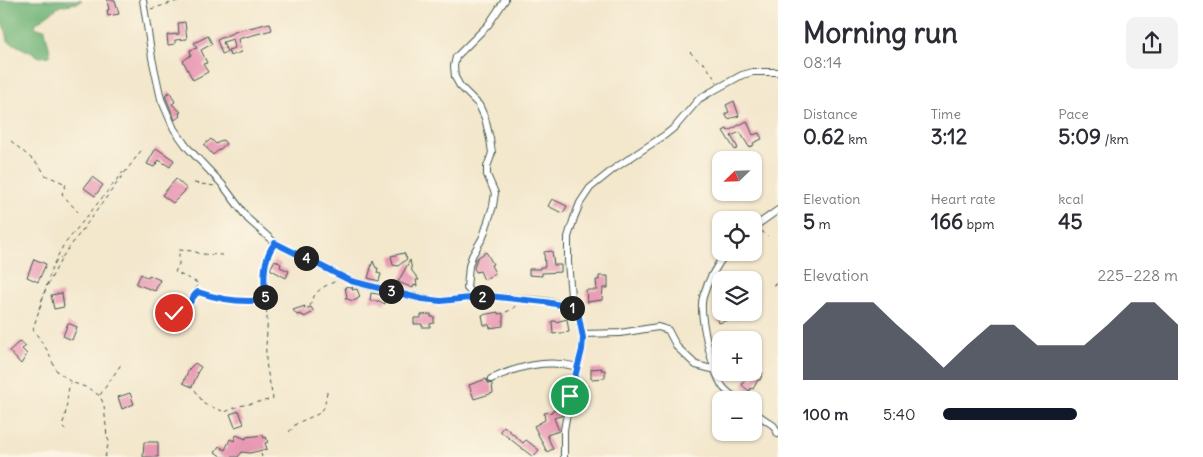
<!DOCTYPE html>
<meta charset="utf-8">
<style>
:root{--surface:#fff;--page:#f2f2f3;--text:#2b2b33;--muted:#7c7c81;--accent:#111827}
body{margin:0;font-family:Delius,sans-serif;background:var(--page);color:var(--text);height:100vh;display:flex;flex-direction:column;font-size:19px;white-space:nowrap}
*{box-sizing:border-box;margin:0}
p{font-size:16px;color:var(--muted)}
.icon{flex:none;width:28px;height:28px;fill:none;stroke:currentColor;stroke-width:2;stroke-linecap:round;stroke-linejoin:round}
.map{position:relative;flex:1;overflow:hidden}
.details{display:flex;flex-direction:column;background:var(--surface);width:425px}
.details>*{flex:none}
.needle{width:32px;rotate:247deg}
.fabs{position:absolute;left:712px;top:151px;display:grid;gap:10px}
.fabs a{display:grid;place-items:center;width:50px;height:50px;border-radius:10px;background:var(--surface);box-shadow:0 1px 4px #0004;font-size:25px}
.pin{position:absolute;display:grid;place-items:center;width:42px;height:42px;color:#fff;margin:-21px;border:2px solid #fff;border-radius:50%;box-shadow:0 1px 5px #0007}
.km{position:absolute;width:25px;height:25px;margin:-12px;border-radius:50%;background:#222;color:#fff;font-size:14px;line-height:25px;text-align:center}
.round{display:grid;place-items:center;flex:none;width:52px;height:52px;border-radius:10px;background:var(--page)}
.headline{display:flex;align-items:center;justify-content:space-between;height:85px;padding:0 25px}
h1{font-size:28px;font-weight:700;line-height:38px}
.figures{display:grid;grid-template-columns:repeat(3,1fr);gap:8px;height:85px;padding:5px 25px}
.figures div{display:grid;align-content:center}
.figures b{font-size:21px;font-weight:700}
.figures small{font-size:14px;font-weight:400}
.figures p{font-size:14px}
.chart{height:140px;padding:10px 25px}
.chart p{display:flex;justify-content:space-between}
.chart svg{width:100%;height:90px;margin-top:5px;fill:var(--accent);opacity:.7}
ul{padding:0 25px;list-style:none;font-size:16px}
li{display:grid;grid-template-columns:80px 60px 1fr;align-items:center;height:38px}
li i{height:12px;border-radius:6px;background:var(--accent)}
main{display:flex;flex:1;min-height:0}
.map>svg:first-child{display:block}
</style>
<main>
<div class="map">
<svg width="778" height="457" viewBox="0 0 778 457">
<rect width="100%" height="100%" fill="#fcf5e5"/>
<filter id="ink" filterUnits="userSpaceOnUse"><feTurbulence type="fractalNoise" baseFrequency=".02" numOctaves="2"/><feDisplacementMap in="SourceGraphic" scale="10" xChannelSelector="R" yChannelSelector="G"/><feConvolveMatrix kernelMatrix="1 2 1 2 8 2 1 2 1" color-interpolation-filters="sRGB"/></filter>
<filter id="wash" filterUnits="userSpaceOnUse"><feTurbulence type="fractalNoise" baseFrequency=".0096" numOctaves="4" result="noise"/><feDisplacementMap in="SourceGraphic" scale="20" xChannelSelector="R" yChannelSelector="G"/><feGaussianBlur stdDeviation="1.12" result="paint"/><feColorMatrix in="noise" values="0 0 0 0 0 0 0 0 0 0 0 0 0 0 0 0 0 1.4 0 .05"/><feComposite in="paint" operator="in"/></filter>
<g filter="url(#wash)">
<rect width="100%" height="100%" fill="#f3e7cc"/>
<path fill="#73b679" stroke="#497a56" d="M0 0H82L77 3 60 6 35 24 36 28 45 29C46 39 50 46 50 56L40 57 8 41 6 31 0 19Z"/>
<g id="blocks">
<path fill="#e998b3" d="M107 0H115L119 14 108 16 107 10H109Z
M185 22 187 39 175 40V44L168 45 167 35 179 34 178 23Z
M270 23 272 30 238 39 241 52 230 56 228 50 235 48 233 39 223 42 227 52 222 54 217 40 237 31Z
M208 36 212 44 201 50 207 63 203 64 208 72 193 80 183 61 191 55 190 50 197 48 194 43Z
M170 92 175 102 172 104 181 112 179 113 180 116 175 120 166 98 165 95Z
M734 101 739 116 728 119 725 114 729 112 726 105Z
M747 121 753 135 759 133 762 139 753 143 754 145 749 147 740 132 731 136 738 148 735 150 723 131 727 129 728 131Z
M211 139 216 144 223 140 226 144 213 155 204 145Z
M156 148 174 160 170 167 159 160 154 167 147 164Z
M92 177 103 185 95 196 84 188Z
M176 179 187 189 173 203 162 195Z
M552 199 567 206 565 210 562 213 548 206Z
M552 251 554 265H561V272L542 273V276L529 275V269H540V267H545L544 252Z
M486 252 493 264 491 265 495 273 484 280 480 271 476 272 474 268 477 258Z
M404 253 407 259 398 266 393 265 391 256Z
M34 259 46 264 38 282 27 277Z
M275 260 281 264 280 267 289 271 286 278 270 269Z
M410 260 412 271 419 280H416L417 286 414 285 413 288 398 282Z
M373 261 376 268H378L377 273 381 274 379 281 368 278Z
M141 274 148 278 149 275 160 280 155 291 136 284Z
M599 276H608V288H603L602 300 587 302 586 290H597L596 280H599Z
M350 286 351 288 353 287 352 290 357 289 360 297 358 298V299L353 301 345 298 347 297 345 287Z
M62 293 64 307 54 309 51 295Z
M371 293 385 295V304L379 301H370Z
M305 306 304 309 311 307 314 312 304 317 303 315 302 316 301 314 297 315 293 310Z
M721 309V312H737L739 316 719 323 715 311Z
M498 312V314L503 313V326L490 328 489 325H484L482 315Z
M431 314V317H434V323L430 324V327H422V324H414V318H421V315Z
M567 319 569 332 553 334 552 321H556V322Z
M68 323 77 327 72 340 63 336Z
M20 341 26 346 22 349 27 354 21 364 9 351Z
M195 363 201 367 197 373H198L192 387 183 383 189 369Z
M602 368 601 370H605V378L591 379V369Z
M754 369 763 373 760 380H758L753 389 751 388 749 391 742 385 747 376 754 379Z
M486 379 488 383 492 384 493 393 474 399 469 385Z
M130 393 134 404 122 409 118 397Z
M563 408 561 416 554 418 559 431 547 435 553 449 547 452 534 426 545 420 544 413 552 412V410Z
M239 411 244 424 235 427 230 414Z
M504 426 523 443 526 440 539 450 533 457 500 431Z
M236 435 246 439V437L263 435 264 438 266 437 268 442 265 443 267 449 250 453 242 452 238 457H222L215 452 219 446 225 450 230 439 234 441Z
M144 442H158V457H143Z"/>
</g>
</g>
<g filter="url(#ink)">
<use href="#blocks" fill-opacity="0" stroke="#3f564b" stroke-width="1"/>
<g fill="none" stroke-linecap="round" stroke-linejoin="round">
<g stroke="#3f564b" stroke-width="8">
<path id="street" d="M143 0 152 58 161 99 174 129 187 147 222 184 248 219 275 243 351 281 422 299 441 301 489 296 545 301 572 307
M754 227 778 210
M727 252C717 265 707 282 703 297 698 314 713 373 723 387 727 392 733 396 738 400
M475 298 467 288 469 266 472 256 483 237 493 206 495 193 487 175V167L492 153 490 139 485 118 479 105 460 86 455 77 454 66 456 57 488 25 505 0
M582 334 620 333 658 327 668 330 677 347 696 365 716 370
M491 379C519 366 547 359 578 367
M754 412 774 426 778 434
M564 457V430L570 396 582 350 583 338 579 317 572 307 568 262V237L574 218 580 203 590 188 615 168 665 135 675 127 699 99 709 93 742 75 753 72H778"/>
</g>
<path stroke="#3f564b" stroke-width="1" stroke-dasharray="4 4" stroke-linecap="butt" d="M151 9 181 0
M690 52 699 61 705 64 717 82
M11 141 40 166 45 175 66 184 62 194 78 212
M194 183 215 186
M761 231 768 236
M54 264 62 257
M773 285 778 283
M192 297 198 283 175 272 179 264V250L193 251 201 254 222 255
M310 306C314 291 323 286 337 281
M39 309 53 265 63 246 123 172
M506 312 513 309 515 306
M171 314 183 313 189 307 192 297 198 293C220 300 242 303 265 300
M581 380 585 382 588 387
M195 390 204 404 225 412 239 406 273 399C271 386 267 373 266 360 265 346 268 332 267 317 266 299 259 263 270 248
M100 395 122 363
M65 430 62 425C68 412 66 397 70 383
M289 432 297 423 318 414 324 408 327 392
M261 454 262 457
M105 457 109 441 107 437 104 405 100 396 88 388 71 382 56 370 47 350 33 329 46 288 63 256 143 148"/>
<use href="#street" stroke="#fff" stroke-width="6"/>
</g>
</g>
<g fill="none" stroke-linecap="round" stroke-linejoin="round" filter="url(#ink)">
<g stroke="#fff" stroke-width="10">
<path id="route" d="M174 313H183C190 306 190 298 198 292 221 300 242 303 265 300 264 280 262 259 275 243L351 281 422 299 441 301 489 296 545 302 572 307 579 317 583 338 582 350 570 396"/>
</g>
<use href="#route" stroke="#1a73e8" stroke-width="6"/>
</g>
</svg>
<div class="fabs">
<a><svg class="needle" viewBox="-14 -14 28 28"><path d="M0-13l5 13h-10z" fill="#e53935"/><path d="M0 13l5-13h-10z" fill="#7c7c81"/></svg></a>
<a><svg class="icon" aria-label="locate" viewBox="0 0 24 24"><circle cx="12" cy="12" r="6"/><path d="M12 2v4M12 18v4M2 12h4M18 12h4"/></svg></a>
<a><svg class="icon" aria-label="layers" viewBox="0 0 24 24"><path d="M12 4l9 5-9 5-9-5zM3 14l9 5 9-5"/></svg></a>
<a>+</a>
<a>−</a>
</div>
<div class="pin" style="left:570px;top:396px;background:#1e9e55"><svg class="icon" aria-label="arrive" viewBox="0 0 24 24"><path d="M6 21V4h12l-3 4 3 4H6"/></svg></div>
<div class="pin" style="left:174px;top:313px;background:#d93025"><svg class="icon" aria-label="check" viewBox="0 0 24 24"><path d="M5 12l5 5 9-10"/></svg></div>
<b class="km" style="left:572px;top:308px">1</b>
<b class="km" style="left:482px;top:297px">2</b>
<b class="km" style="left:391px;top:291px">3</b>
<b class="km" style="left:306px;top:258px">4</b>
<b class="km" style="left:265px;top:297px">5</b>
</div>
<section class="details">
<div class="headline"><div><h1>Morning run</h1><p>08:14</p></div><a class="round"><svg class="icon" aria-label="share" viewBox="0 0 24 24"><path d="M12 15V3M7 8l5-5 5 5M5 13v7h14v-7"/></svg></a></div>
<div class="figures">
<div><p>Distance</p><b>0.62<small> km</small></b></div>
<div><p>Time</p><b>3:12</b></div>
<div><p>Pace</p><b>5:09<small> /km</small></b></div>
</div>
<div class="figures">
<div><p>Elevation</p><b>5<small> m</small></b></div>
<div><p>Heart rate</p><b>166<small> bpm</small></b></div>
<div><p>kcal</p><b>45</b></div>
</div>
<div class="chart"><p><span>Elevation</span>225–228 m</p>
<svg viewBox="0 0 160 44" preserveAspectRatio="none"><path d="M0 44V17L10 6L20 6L30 6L40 17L50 27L60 38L70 27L80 17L90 17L100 27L110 27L120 27L130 17L140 6L150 6L160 17V44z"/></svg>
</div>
<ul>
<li><b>100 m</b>5:40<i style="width:57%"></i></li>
</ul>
</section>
</main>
